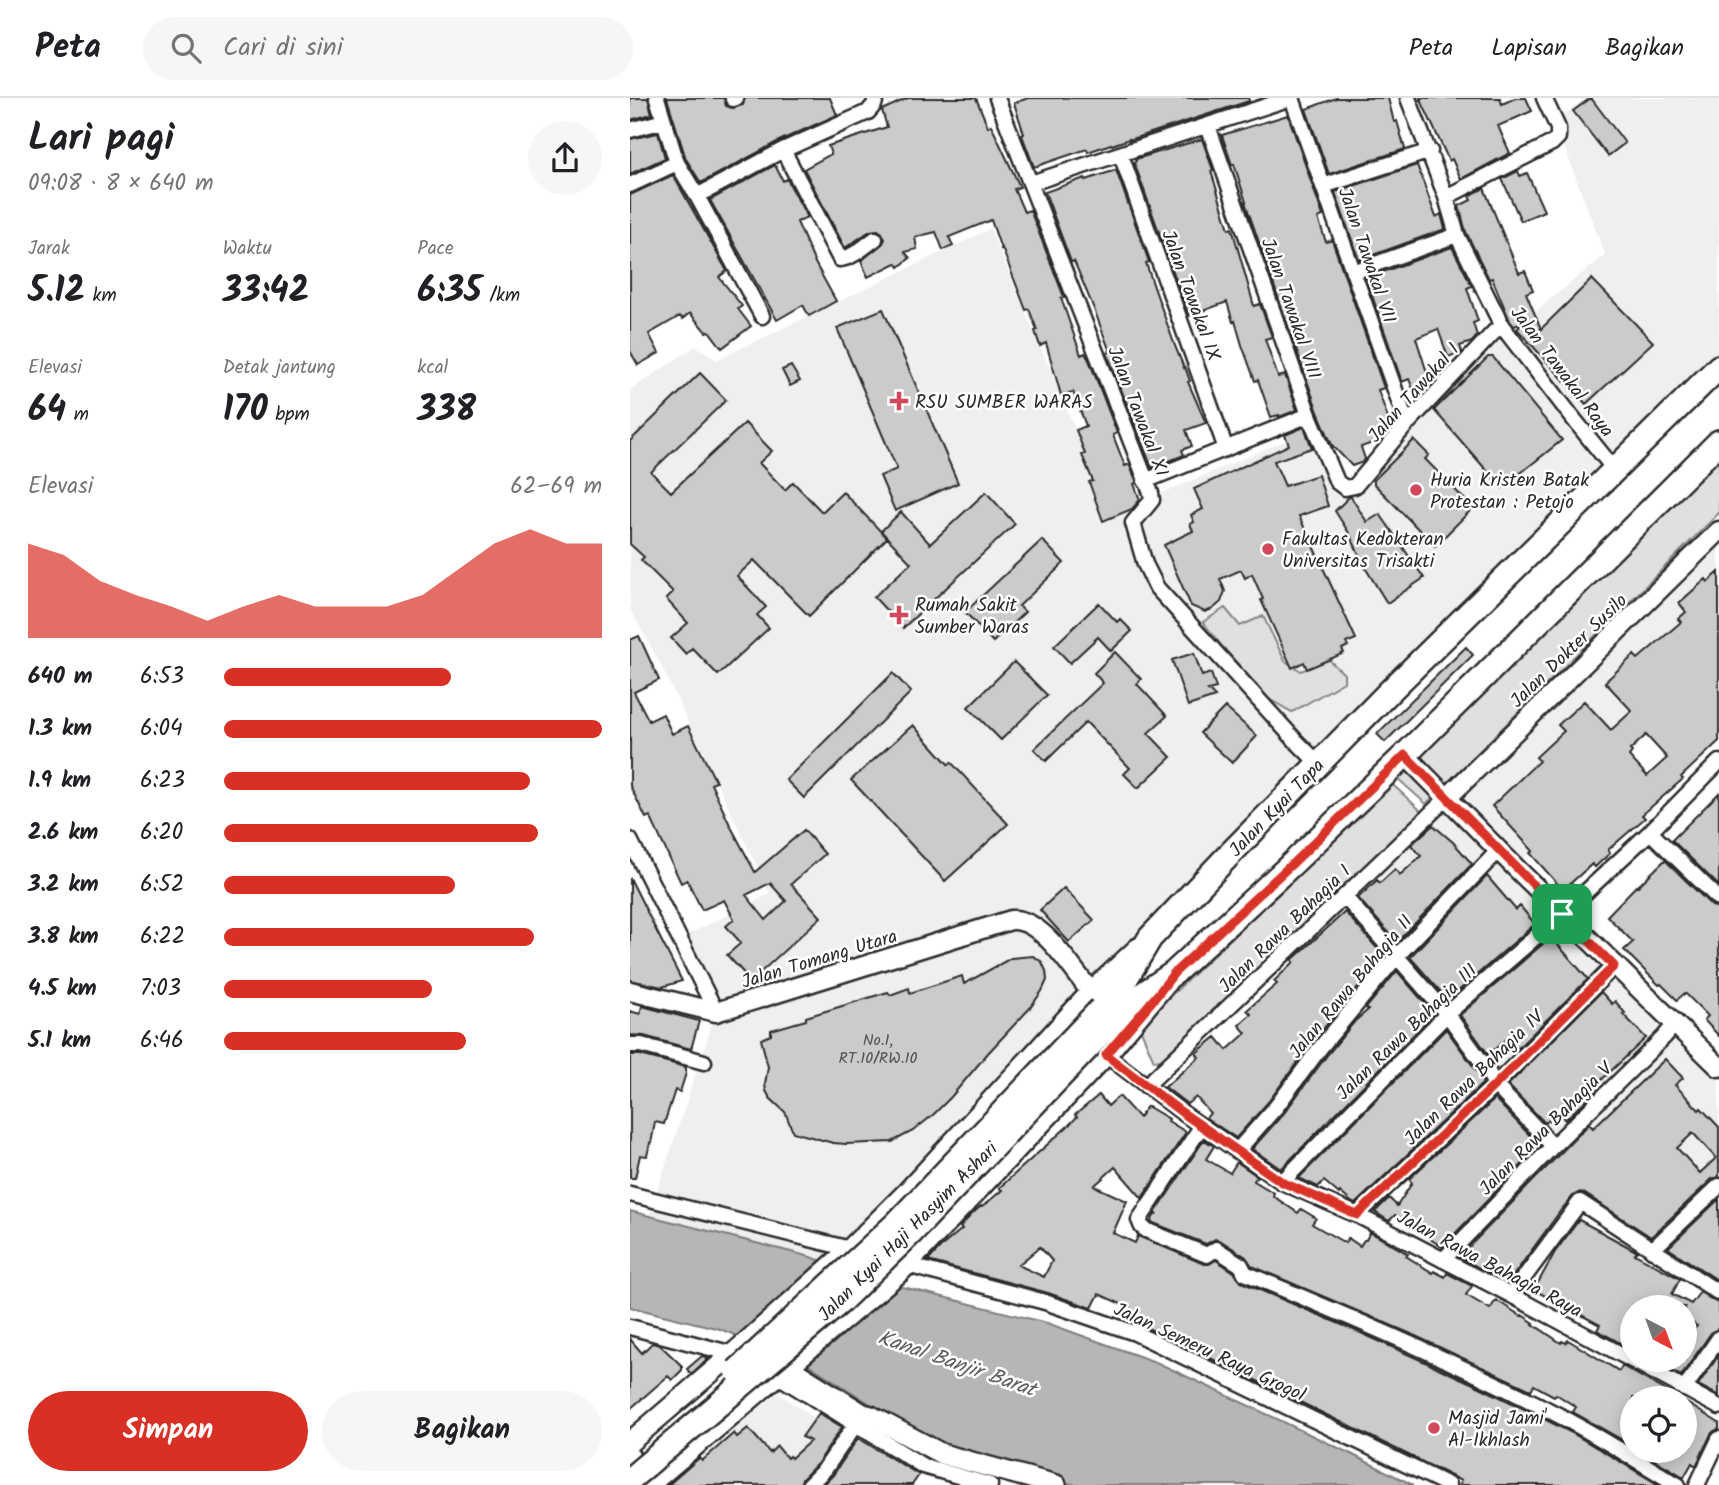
<!DOCTYPE html>
<html lang="id">
<meta charset="utf-8">
<style>
:root{--surface:#fff;--page:#f6f6f6;--text:#202124;--muted:#757577;--line:#e0e0e0;--accent:#d93025}
body{margin:0;font-family:Kalam,sans-serif;background:var(--page);color:var(--text);height:100vh;display:flex;flex-direction:column;font-size:26px;white-space:nowrap}
*{box-sizing:border-box;margin:0}
p{font-size:23px;color:var(--muted)}
.icon{flex:none;width:38px;height:38px;fill:none;stroke:currentColor;stroke-width:2;stroke-linecap:round;stroke-linejoin:round}
.map{position:relative;flex:1;overflow:hidden}
.details{display:flex;flex-direction:column;background:var(--surface);width:630px}
.details>*{flex:none}
.needle{width:46px;rotate:139deg}
.tools{position:absolute;left:990px;top:1197px;display:grid;gap:14px}
.tools a{display:grid;place-items:center;width:77px;height:77px;border-radius:50%;background:var(--surface);box-shadow:0 4px 18px #0003;font-size:35px}
.pin{position:absolute;display:grid;place-items:center;width:60px;height:60px;color:#fff;margin:-30px;border-radius:14px;box-shadow:0 4px 10px #0006}
.round{display:grid;place-items:center;flex:none;width:74px;height:74px;border-radius:37px;background:var(--page)}
.overview{display:flex;align-items:center;justify-content:space-between;height:119px;padding:0 28px}
h1{font-size:38px;font-weight:800;line-height:52px}
.metrics{display:grid;grid-template-columns:repeat(3,1fr);gap:10px;height:119px;padding:7px 28px}
.metrics div{display:grid;align-content:center}
.metrics b{font-size:35px;font-weight:800}
.metrics small{font-size:19px;font-weight:400}
.metrics p{font-size:19px}
.chart{height:196px;padding:14px 28px}
.chart p{display:flex;justify-content:space-between}
.chart svg{width:100%;height:126px;margin-top:7px;fill:var(--accent);opacity:.7}
.primary-button{display:flex;gap:14px;margin-top:auto;padding:14px 28px}
.primary-button a{flex:1;height:80px;border-radius:42px;background:var(--accent);color:#fff;font-size:28px;font-weight:800;line-height:80px;text-align:center}
.primary-button a+a{background:var(--page);color:var(--text)}
ul{padding:0 28px;list-style:none;font-size:23px}
li{display:grid;grid-template-columns:112px 84px 1fr;align-items:center;height:52px}
li i{height:18px;border-radius:9px;background:var(--accent)}
header{display:flex;align-items:center;gap:42px;box-sizing:border-box;height:98px;padding:0 35px;background:var(--surface);border-bottom:2px solid var(--line)}
header strong{font-size:33px}
nav{display:flex;gap:38px;margin-inline-start:auto;font-size:24px}
.search{width:490px;height:63px;background:var(--page);display:flex;align-items:center;gap:18px;box-sizing:border-box;padding:0 24px;border-radius:38px;color:var(--muted);font-size:26px}
main{display:flex;flex:1;min-height:0}
.map>svg:first-child{display:block}
</style>
<header>
<strong>Peta</strong>
<div class="search"><svg class="icon" aria-label="search" viewBox="0 0 24 24"><circle cx="10" cy="10" r="6"/><path d="M15 15l6 6"/></svg>Cari di sini</div>
<nav><a>Peta</a><a>Lapisan</a><a>Bagikan</a></nav>
</header>
<main>
<section class="details">
<div class="overview"><div><h1>Lari pagi</h1><p>09:08 · 8 × 640 m</p></div><a class="round"><svg class="icon" aria-label="share" viewBox="0 0 24 24"><path d="M12 15V3M7 8l5-5 5 5M5 13v7h14v-7"/></svg></a></div>
<div class="metrics">
<div><p>Jarak</p><b>5.12<small> km</small></b></div>
<div><p>Waktu</p><b>33:42</b></div>
<div><p>Pace</p><b>6:35<small> /km</small></b></div>
</div>
<div class="metrics">
<div><p>Elevasi</p><b>64<small> m</small></b></div>
<div><p>Detak jantung</p><b>170<small> bpm</small></b></div>
<div><p>kcal</p><b>338</b></div>
</div>
<div class="chart"><p><span>Elevasi</span>62–69 m</p>
<svg viewBox="0 0 160 44" preserveAspectRatio="none"><path d="M0 44V11L10 15L20 24L30 29L40 33L50 38L60 33L70 29L80 33L90 33L100 33L110 29L120 20L130 11L140 6L150 11L160 11V44z"/></svg>
</div>
<ul>
<li><b>640 m</b>6:53<i style="width:60%"></i></li>
<li><b>1.3 km</b>6:04<i style="width:100%"></i></li>
<li><b>1.9 km</b>6:23<i style="width:81%"></i></li>
<li><b>2.6 km</b>6:20<i style="width:83%"></i></li>
<li><b>3.2 km</b>6:52<i style="width:61%"></i></li>
<li><b>3.8 km</b>6:22<i style="width:82%"></i></li>
<li><b>4.5 km</b>7:03<i style="width:55%"></i></li>
<li><b>5.1 km</b>6:46<i style="width:64%"></i></li>
</ul>
<div class="primary-button"><a>Simpan</a><a>Bagikan</a></div>
</section>
<div class="map">
<svg width="1089" height="1387" viewBox="0 0 1089 1387">
<rect width="100%" height="100%" fill="#fff"/>
<filter id="ink" filterUnits="userSpaceOnUse"><feTurbulence type="fractalNoise" baseFrequency=".0143" numOctaves="2"/><feDisplacementMap in="SourceGraphic" scale="14" xChannelSelector="R" yChannelSelector="G"/><feConvolveMatrix kernelMatrix="1 2 1 2 8 2 1 2 1" color-interpolation-filters="sRGB"/></filter>
<g filter="url(#ink)">
<path fill="#efefef" d="M955 0H1089V257L556 790 236 1128 192 1163 19 1118 86 914 49 841 140 796 29 563 0 511V292L66 248 87 262 360 131 482 417 675 334 724 396 857 253 975 157 925 24Z
M1089 438V567L885 769 932 816 1089 955V1177L923 1048 715 799Z
M148 1295 196 1328 132 1387H37Z"/>
<path fill="#e0e0e0" stroke="#868686" stroke-width="2" d="M1089 357V415L796 706 767 680Z
M595 510 610 528 633 518 655 563 671 573 699 562 714 576V584L662 614 639 601 591 547 573 524Z
M763 687 789 711 794 723 538 961 524 963 509 928Z"/>
<path fill="#b6b6b6" stroke="#7e7e7e" stroke-width="2" d="M0 1113 177 1158 269 1188 417 1225 528 1265 717 1354 783 1387H445L305 1347 179 1267 90 1231 0 1209Z"/>
<path fill="#cbcbcb" stroke="#2b2b2b" stroke-width="2" fill-rule="evenodd" d="M0 0H18L22 16 0 22Z
M37 0H94L96 8 102 10 113 7 115 0H200L207 17 149 43 71 85 56 61Z
M278 0H346L358 29 361 27 390 89 384 91 394 114 400 112 434 199 431 200 451 257 455 255 459 262 487 335 483 337 495 368 499 366 506 382V385L504 386 510 402 502 411 473 423 459 384 463 383 452 357 455 356 446 332 456 328 443 294 431 297 416 245 410 248 405 233 407 232 399 211 396 212 372 150 371 151 361 122 319 139 323 148 313 152 306 134 285 139 287 151 275 154 280 160 269 169 266 165 238 179 231 163 253 145 255 141 252 135 248 132 240 133 215 150 174 71 201 56 198 48 257 29 252 12Z
M398 0H619V3L499 42V41L482 47 481 46 458 54 457 51 404 69 392 37 394 36 384 5Z
M706 0H758L764 24 767 23 775 51 699 76 676 11Z
M790 0H870L872 6 885 0H896L902 13 868 28 880 55 831 81 822 61 819 63Z
M961 0 995 45 978 58 943 13Z
M658 17 693 118 688 120 696 144 702 142 754 290 748 292 759 323 752 326 756 336 751 342 731 349 735 361 733 364 722 368 702 347 688 314 615 104H616L604 66 602 67 592 37Z
M28 35 35 60 0 76V41Z
M572 41 583 72 581 73 599 131 602 130 624 208 630 206 642 239 635 241 648 279 655 277 667 312 649 319V317L641 319 628 282 625 283 612 247 605 223 603 224 597 204 559 218 504 64 506 63V61Z
M145 67 153 83 157 81 177 119 167 124 184 163 206 203 179 218 173 207 147 222 80 102Z
M787 67 806 119 811 116 815 131 729 162 705 94Z
M486 72 519 164 516 165 524 189 545 248 554 270 555 269 560 283 558 284 576 325 556 332 562 348 552 352 554 357 522 370 477 255 480 254 464 211 444 163 441 164 415 94 455 80 456 82Z
M888 73 890 78 897 75 914 113 891 123 872 81Z
M43 77 97 173 89 179 112 208 108 211 121 228 92 250 79 233 76 234 60 215 52 221 50 218 19 236 29 255 8 267 0 253V97Z
M854 90 889 175 895 173 903 192 896 195 911 231 962 181 1023 244 956 306 887 231 893 225 884 228 880 223 862 180 859 181 836 134 829 108 841 102 839 98Z
M822 149 842 188 837 190 848 223 843 225 847 238 842 244 830 248 832 254 818 259 808 231 786 240 800 284 783 291 779 281 772 284 736 180Z
M253 211 328 385 265 413 250 378 267 371 207 230Z
M858 259H863L932 342 872 390 804 312Z
M161 268 170 283 160 288 152 272Z
M70 275 96 302 21 374 41 394 115 325 142 353 129 365 155 392 163 384 192 414 213 394 257 440 179 518 124 462 107 478 136 509 127 517 139 530 88 577 62 550 56 556 41 540 58 525 36 501 43 494 11 462 14 459 0 446V343Z
M674 329 682 350 644 363 655 388 688 377 698 408 669 418 726 541 716 545 718 548 712 551 714 555 677 571 674 564 662 570 631 502 633 501 622 476 615 480 611 472 590 481 595 493 591 504 583 511 575 514 561 508 534 447 563 433 560 426 564 424 561 417 573 411 564 391 659 347 655 337Z
M784 342 799 357 795 361 843 410 805 448 744 386V382Z
M356 394 385 426 273 530 244 499 281 465 251 433 271 414 300 446Z
M719 399H721L737 424 750 416 794 480 757 505 736 471 719 435 705 413Z
M412 442 434 465 389 508 395 514 363 544 335 514Z
M1089 474V643L1051 679 1053 681 1012 717 1015 720 978 752 980 755 965 769 962 766 933 792 900 755 903 753 862 708 909 663 906 659 934 633 928 627 954 603 981 632 1002 613 975 584 1004 557 1008 561 1051 524 1048 521 1056 514 1049 505 1076 481 1078 484ZM1016 637 1037 660 1017 678 999 658 1002 654 1000 652Z
M469 505 487 524 490 521 502 533 481 553 468 539 440 565 424 548Z
M9 538 29 582 4 594 19 623 33 616 42 636 58 628 86 684 81 686 100 727 125 774 174 732 195 756 161 786 191 819 121 883 97 857 111 845 96 828 104 821 94 802 72 812 57 782 51 785 20 718 16 720 0 688V542ZM140 785 156 803 136 822 116 797Z
M836 549 843 557 755 644 747 636Z
M485 554 511 581 507 586 537 618 518 635 541 659 508 690 494 676 500 670 456 624 416 663 404 651 473 585 464 575Z
M564 555 572 578 581 575 586 590 578 592 585 599 558 608 542 562Z
M384 564 417 597 371 642 338 609Z
M263 575 281 594 174 700 156 682Z
M595 609 627 638 602 665 570 635Z
M283 627 319 667 321 664 378 726 315 783 221 682Z
M1089 695V788L1042 742Z
M803 727 824 745 842 766 767 844 728 800 747 782 750 785 765 771 770 777 791 758 781 747Z
M1035 762 1082 808 1089 810V938L1074 922 1078 918 1055 895 1047 902 1031 886 1029 887 994 852 1003 844 977 818 1006 788 1007 789Z
M857 778 886 812 890 808 905 826 818 902 780 859Z
M0 780 29 838 52 883 32 889 0 882Z
M434 790 464 822 439 844 410 812Z
M715 814 754 858 722 897 703 914 705 917 682 944 639 1003 606 1040 576 1020 580 1015 566 999 557 1006 535 989 569 959 566 955 586 939 597 952 616 935 609 927 621 916 617 912 647 886 644 883 664 864 662 862Z
M921 839 958 881 887 951 877 940 862 954 861 953 858 956 830 917Z
M403 858 412 864 416 873 417 882 412 893 400 910 358 955 321 999 303 1017 283 1033 262 1044 216 1046 203 1045 163 1034 155 1014 140 1000 136 993 135 986 138 969 131 941 141 937V932L176 922V919L258 894 260 897 279 890 280 895 332 878 334 886 381 860Z
M767 873 804 916 651 1071 622 1051 654 1015 698 956 725 923 738 912 736 910Z
M971 894 982 906 985 903 995 915 993 916 1016 940 964 989 967 992 935 1022 929 1015 920 1023 919 1022 915 1025 878 987Z
M12 908 69 923 61 951 14 938 0 937V913L10 916Z
M816 931 848 975 853 985 725 1106 720 1103 710 1094 709 1096 694 1083 688 1089 669 1080Z
M0 957H10L56 969V975L50 994 45 992 34 1026 25 1024 21 1046 20 1045 17 1058 10 1057 5 1080H0Z
M1035 961 1053 980 1045 987 1069 1012 1071 1010 1089 1029V1079L1082 1081 1021 1139 955 1096 950 1094 943 1098 931 1112 880 1182 863 1172 860 1176 829 1159 959 1026 963 1030ZM1063 1035 1086 1060 1070 1075 1047 1050Z
M469 997 478 1008 489 998 509 1020 517 1008 539 1021 538 1023 556 1034 512 1100 485 1069 464 1088 497 1103 483 1135 505 1145 508 1138 574 1166H579L586 1162 604 1174 611 1184 731 1235 850 1289 942 1335 1029 1387H829L831 1383 807 1371 574 1257 509 1226 495 1221 500 1210 469 1196 462 1210 418 1195 298 1163 313 1147 332 1131 330 1129 343 1115 351 1108 352 1109 372 1092 369 1090 438 1028 447 1019 445 1017ZM410 1149 422 1163 414 1179 388 1167Z
M865 1001 910 1048 812 1149 765 1117 759 1123 745 1114 759 1100 767 1108 782 1085 779 1081Z
M574 1042 584 1048 576 1061 600 1075 607 1064 627 1078 624 1083 644 1095 643 1098 668 1115 671 1111 686 1120 682 1126 715 1145 718 1140 730 1148 734 1142H736L740 1134 778 1156 776 1158 803 1175 804 1173 815 1179 817 1175 842 1188 836 1197 860 1211 866 1202 891 1218 892 1217 904 1225 903 1226 931 1245 932 1243 936 1245 938 1242 989 1273 992 1268 1049 1300H1003V1348L943 1314 946 1309 926 1296 924 1298 904 1287 901 1292 779 1235 622 1168 616 1159 591 1143 585 1141 576 1146 521 1124 525 1116 527 1117 525 1115Z
M1089 1101V1183L1038 1150Z
M949 1122 1006 1153 1003 1151 1008 1153 1005 1156 1050 1181 1042 1196 1061 1206 1070 1194 1084 1203 1089 1205V1230L1081 1235 1051 1278 1038 1271 1027 1262H1055V1242L1067 1228 1055 1220V1209H1018L1009 1204 1006 1209H1003V1215L998 1224 1003 1227V1252L967 1232 970 1227 904 1192 925 1154Z
M0 1241 12 1255 22 1245 30 1247 52 1268V1272L42 1282 38 1278 0 1311Z
M1089 1257V1298L1068 1287Z
M72 1258 79 1260 61 1276 57 1271Z
M1055 1304 1089 1325V1331L1084 1333 1081 1336 1066 1368 1062 1365 1054 1379 1010 1353H1055Z
M189 1315 212 1329 188 1365 172 1381 170 1387H38L69 1360 72 1363 104 1335 107 1339 118 1330 140 1355 147 1348 157 1360 159 1358 161 1360 180 1343 172 1339Z
M228 1340 289 1377 282 1387H193L203 1377Z"/>
<g fill="none" stroke-linecap="round" stroke-linejoin="round">
<g stroke="#2b2b2b" stroke-width="19">
<path id="minor" d="M27 0 47 65
M367 0 521 395 522 402 503 425 515 466 527 490 666 643 689 666
M662 0 777 326
M778 0 816 99 827 137 872 228 946 324 984 371
M103 1 106 0
M578 28 679 317 707 384 715 390 725 388 777 326 865 233 872 228
M0 32 34 23
M153 52 210 161C223 160 235 148 245 141
M491 57 596 351
M401 85 661 0
M0 87 47 65 67 98 132 218
M693 88 800 53
M67 98 153 52 238 14 244 7 246 0
M816 99 922 45 928 39V30L914 0
M723 174 827 137
M515 383 679 317
M1020 734 1089 801
M0 742 86 914
M715 799 817 916 856 970 865 987 923 1048
M0 947H11L74 964
M476 957 550 1013 652 1084 727 1117 881 1197 1089 1309
M516 988 817 700
M571 1029 509 1122 512 1129 516 1132 577 1157 586 1151 611 1167 615 1175C722 1220 829 1265 932 1319 972 1340 1009 1364 1048 1387
M607 1053 646 1009 690 950 767 858 868 753
M652 1084 817 916 932 816 1020 734 1089 664
M0 1096 220 1151
M727 1117 865 987 984 868
M1022 1152 1089 1088
M813 1162 923 1048 1034 939 1045 926
M277 1167 415 1204 505 1235 818 1387
M881 1197 950 1104 1089 1195
M0 1229 103 1256
M148 1278 293 1368 360 1387
M1054 1291 1089 1240
M179 1387 195 1371 225 1327
M1067 1387 1089 1341"/>
</g>
<g stroke="#2b2b2b" stroke-width="23">
<path id="tertiary" d="M775 657 885 769 1089 969
M817 700 1089 433
M0 893 86 914 381 822C412 819 443 873 461 894"/>
</g>
<g stroke="#2b2b2b" stroke-width="24">
<path id="secondary" d="M158 1269 233 1316 241 1318 312 1356 426 1387
M0 1344 105 1254 220 1151 276 1095 461 894 508 850
M0 1359C3 1370 12 1377 22 1378
M19 1387 271 1173 476 957 537 884"/>
</g>
<g stroke="#2b2b2b" stroke-width="28">
<path id="primary" d="M471 911 495 882 520 840 597 759 759 594 1089 269
M483 923 507 900 544 875 663 765 775 657 1089 344"/>
</g>
<use href="#minor" stroke="#fff" stroke-width="14"/>
<use href="#tertiary" stroke="#fff" stroke-width="18"/>
<use href="#secondary" stroke="#fff" stroke-width="19"/>
<use href="#primary" stroke="#fff" stroke-width="23"/>
<g stroke="#2b2b2b" stroke-width="28" stroke-linecap="butt">
<path id="primary-bridge" d="M107 1273 267 1125 471 911
M0 1381 209 1205 280 1136 483 923"/>
</g>
<use href="#primary-bridge" stroke="#fff" stroke-width="23"/>
</g>
</g>
<g fill="none" stroke-linecap="round" stroke-linejoin="round" filter="url(#ink)">
<g stroke="#fff" stroke-width="14">
<path id="route" d="M775 657 984 868 865 987 727 1117 652 1084 550 1013 476 957 528 896 544 875 663 765Z"/>
</g>
<use href="#route" stroke="#d93025" stroke-width="9"/>
</g>
<g fill="#d1495b" stroke="#fff" stroke-width="2.5">
<path d="M265.5 292.5h7v7h7v7h-7v7h-7v-7h-7v-7h7z"/>
<circle cx="786" cy="392" r="7"/>
<circle cx="638" cy="451" r="7"/>
<path d="M265.5 506.5h7v7h7v7h-7v7h-7v-7h-7v-7h7z"/>
<circle cx="804" cy="1330" r="7"/>
</g>
<g text-anchor="middle" stroke-width="5" stroke-linejoin="round" paint-order="stroke">
<g font-size="16" fill="#535353">
<text x="248" y="947">No.1,<tspan x="248" dy="18">RT.10/RW.10</tspan></text>
</g>
<g font-size="19" fill="#2b2b2b" stroke="#fff">
<text transform="translate(738 157) rotate(71)" y="7">Jalan Tawakal VII</text>
<text transform="translate(562 197) rotate(70)" y="7">Jalan Tawakal IX</text>
<text transform="translate(662 210) rotate(71)" y="7">Jalan Tawakal VIII</text>
<text transform="translate(933 273) rotate(53)" y="7">Jalan Tawakal Raya</text>
<text transform="translate(783 294) rotate(-48)" y="7">Jalan Tawakal I</text>
<text transform="translate(509 313) rotate(69)" y="7">Jalan Tawakal XI</text>
<text transform="translate(938 552) rotate(-44)" y="7">Jalan Dokter Susilo</text>
<text transform="translate(646 709) rotate(-46)" y="7">Jalan Kyai Tapa</text>
<text transform="translate(654 830) rotate(-44)" y="7">Jalan Rawa Bahagia I</text>
<text transform="translate(189 860) rotate(-17)" y="7">Jalan Tomang Utara</text>
<text transform="translate(720 888) rotate(-50)" y="7">Jalan Rawa Bahagia II</text>
<text transform="translate(776 933) rotate(-44)" y="7">Jalan Rawa Bahagia III</text>
<text transform="translate(843 979) rotate(-44)" y="7">Jalan Rawa Bahagia IV</text>
<text transform="translate(915 1030) rotate(-45)" y="7">Jalan Rawa Bahagia V</text>
<text transform="translate(277 1133) rotate(-45)" y="7">Jalan Kyai Haji Hasyim Ashari</text>
<text transform="translate(860 1165) rotate(28)" y="7">Jalan Rawa Bahagia Raya</text>
<text transform="translate(580 1253) rotate(25)" y="7">Jalan Semeru Raya Grogol</text>
</g>
<g font-size="19" fill="#2b2b2b" stroke="#fff" text-anchor="start">
<text x="285" y="310">RSU SUMBER WARAS</text>
<text x="800" y="388">Huria Kristen Batak<tspan x="800" dy="22">Protestan : Petojo</tspan></text>
<text x="652" y="447">Fakultas Kedokteran<tspan x="652" dy="22">Universitas Trisakti</tspan></text>
<text x="285" y="513">Rumah Sakit<tspan x="285" dy="22">Sumber Waras</tspan></text>
<text x="818" y="1326">Masjid Jami'<tspan x="818" dy="22">Al-Ikhlash</tspan></text>
</g>
<g font-size="21" font-style="italic" fill="#5c5c5c" stroke="#fff">
<text transform="translate(327 1265) rotate(19)" y="7">Kanal Banjir Barat</text>
</g>
</g>
</svg>
<div class="tools">
<a><svg class="needle" viewBox="-14 -14 28 28"><path d="M0-13l5 13h-10z" fill="#e53935"/><path d="M0 13l5-13h-10z" fill="#757577"/></svg></a>
<a><svg class="icon" aria-label="locate" viewBox="0 0 24 24"><circle cx="12" cy="12" r="6"/><path d="M12 2v4M12 18v4M2 12h4M18 12h4"/></svg></a>
</div>
<div class="pin" style="left:932px;top:816px;background:#1e9e55"><svg class="icon" aria-label="arrive" viewBox="0 0 24 24"><path d="M6 21V4h12l-3 4 3 4H6"/></svg></div>
</div>
</main>
